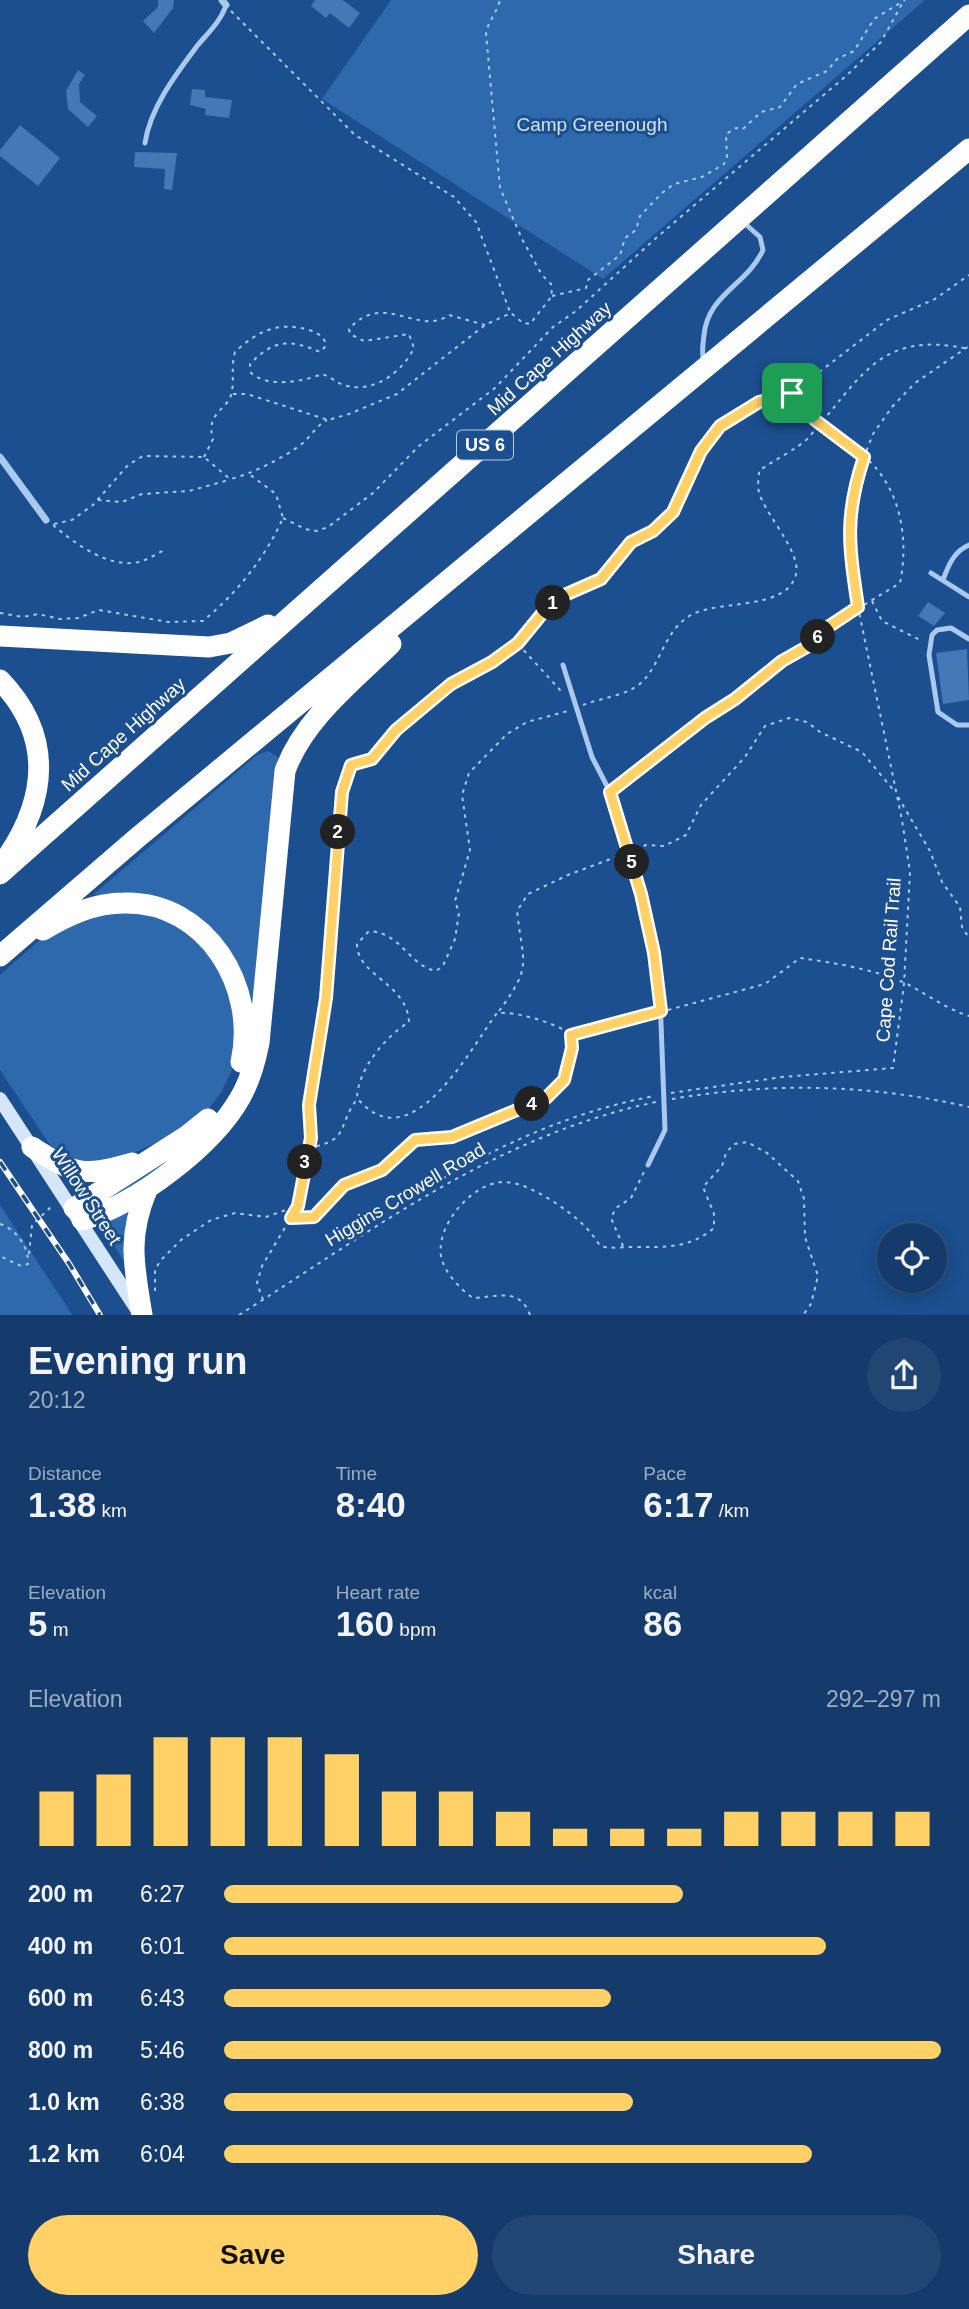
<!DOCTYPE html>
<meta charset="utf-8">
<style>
:root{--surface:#143b6b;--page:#214673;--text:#f1f3f6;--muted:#9dadc1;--line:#33557e;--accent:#ffd166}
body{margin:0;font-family:Helvetica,sans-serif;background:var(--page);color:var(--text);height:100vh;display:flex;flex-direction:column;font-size:26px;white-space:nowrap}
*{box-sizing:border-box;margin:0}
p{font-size:23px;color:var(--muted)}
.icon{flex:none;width:38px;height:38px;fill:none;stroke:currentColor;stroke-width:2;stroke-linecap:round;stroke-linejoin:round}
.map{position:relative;height:1315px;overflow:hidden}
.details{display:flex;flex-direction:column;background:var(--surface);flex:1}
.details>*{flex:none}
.buttons{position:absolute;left:877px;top:1223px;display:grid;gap:14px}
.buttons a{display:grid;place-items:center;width:70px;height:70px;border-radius:50%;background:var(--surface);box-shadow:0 4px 18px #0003,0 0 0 2px var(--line);font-size:35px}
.pin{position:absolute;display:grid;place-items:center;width:60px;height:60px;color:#fff;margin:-30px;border-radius:14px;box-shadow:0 4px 10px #0006}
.km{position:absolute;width:35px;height:35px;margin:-18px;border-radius:50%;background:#222;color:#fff;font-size:19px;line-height:35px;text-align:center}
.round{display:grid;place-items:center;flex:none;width:74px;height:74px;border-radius:37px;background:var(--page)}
.overview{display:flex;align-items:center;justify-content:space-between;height:119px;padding:0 28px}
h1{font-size:38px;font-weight:600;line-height:52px}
.stats{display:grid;grid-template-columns:repeat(3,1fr);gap:10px;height:119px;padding:7px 28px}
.stats div{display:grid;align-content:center}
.stats b{font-size:35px;font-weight:600}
.stats small{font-size:19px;font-weight:400}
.stats p{font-size:19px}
.chart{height:196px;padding:14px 28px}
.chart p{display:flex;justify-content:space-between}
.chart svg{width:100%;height:126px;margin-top:7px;stroke:var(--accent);stroke-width:6}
.cta{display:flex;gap:14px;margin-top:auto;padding:14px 28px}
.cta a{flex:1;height:80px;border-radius:42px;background:var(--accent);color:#111;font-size:28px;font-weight:600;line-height:80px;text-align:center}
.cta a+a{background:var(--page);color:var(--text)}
ul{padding:0 28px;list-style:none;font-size:23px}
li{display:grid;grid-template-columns:112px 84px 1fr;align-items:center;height:52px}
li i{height:18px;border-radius:9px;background:var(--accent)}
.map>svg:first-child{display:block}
</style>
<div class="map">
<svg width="969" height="1315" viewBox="0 0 969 1315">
<rect width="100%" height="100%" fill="#1b4f8f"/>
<path fill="#2e69ad" d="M391 0H925L603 279 322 99Z
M268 751 282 760 272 810 255 1039C251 1064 242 1090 227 1110 207 1136 125 1208 93 1209L94 1203C137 1176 198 1147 227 1105 278 1033 243 927 158 901 138 895 120 897 100 899L94 894 257 755Z
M129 910 164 918 204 944 235 998 234 1066 222 1091 206 1113 173 1136 112 1162 78 1165 50 1145 0 1070V975L42 938 86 916Z
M0 1205 68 1308 72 1315H0Z
M129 1210 124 1261 100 1225Z"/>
<path fill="#4478b7" d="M158 0H174L173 8 154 33 143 21 158 7Z
M315 0H343L360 13 349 28 330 13 326 18 311 6Z
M78 70 85 75 79 84 80 102 97 116 88 127 68 109 66 91Z
M192 89 205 90V97L232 100 229 118 205 115 206 109 190 105Z
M20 125 60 158 38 186 0 156V150Z
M135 152 177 153 172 190 164 189 165 169 134 167Z
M928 602 945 613 934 626 918 616Z
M967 649 969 700 943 704 936 653Z"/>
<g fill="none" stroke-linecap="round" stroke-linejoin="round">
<path stroke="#a9c9ee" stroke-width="2" stroke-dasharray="3.5 5" stroke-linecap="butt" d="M231 11 355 135 454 197 476 222 510 312
M552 296 586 288 588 280 620 255 625 238 636 230 640 216 662 193 674 184 702 177 724 164 727 159 726 134 736 128 743 129 761 112 780 107 797 84 827 71 837 59 854 51 874 19 905 0
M233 394H247L328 420 349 414 397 394 485 325 511 313 523 323 530 324 552 296 551 284 542 275 522 239 500 188 486 33C489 20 497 12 500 0
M204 457 213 439C205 411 229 411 232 391 234 378 231 366 235 352 257 331 280 320 312 331 320 334 325 338 326 346L320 352C290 339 274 339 250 364L251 373C268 388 302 382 322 374 332 377 337 384 347 386 375 393 403 371 414 348L409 334 364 341 350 334 349 329C384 290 418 337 449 315L485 325
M98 500 122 502 142 494 189 491 229 480
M283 518 305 529 317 531 328 527 373 493 419 446 495 388 553 327 576 311 656 238 846 76 881 42 903 2
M54 524 72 520 93 505 128 465 143 456 204 457 230 479C250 475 287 456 303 443 312 435 316 426 327 420
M53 525C74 543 109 569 139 562 148 560 157 553 165 550
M872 601 882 621 922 641
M0 613 23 617 38 614 60 619 78 618 99 610 168 622 203 621C237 593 265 558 283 518L276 494 249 474
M518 644 561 691
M583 705C601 698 629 695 642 682 662 662 665 628 693 614 721 600 788 610 796 574 801 551 765 515 759 492 757 486 759 477 759 471 772 461 799 448 808 438 861 380 877 329 969 349
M618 785 781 661 812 644 828 627 900 583C909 539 901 489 866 458 841 436 812 422 793 394
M898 797 930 851 942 882 960 907 962 927 969 938
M636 850 646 845 664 846 686 835 701 805 745 757 765 726 789 718 807 722 820 732 862 752 895 792
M668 1010 765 984 800 958C835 963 880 970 911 986 931 997 947 1009 969 1016
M499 1011C533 965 523 965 517 911L528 894 568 875 621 855
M571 1035 652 1012
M671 1093 782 1077 893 1068 904 984 910 872 902 820 858 607 848 540V517L864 457 873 434 892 407 915 383 969 346
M672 1099C772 1082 870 1084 969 1107
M308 1148C351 1140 336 1128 357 1099
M399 1205C478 1155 562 1113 655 1096
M291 1218 314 1217 344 1185 382 1170 415 1140 452 1137 546 1099 564 1080 572 1048 571 1035C558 1023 514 1011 497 1013 470 1049 411 1163 357 1098 358 1069 385 1037 409 1022 407 983 357 976 357 944L369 931C402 933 408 965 436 971L443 966 455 939 459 913 455 901 470 850 462 795 469 773 507 734 527 722 568 711
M0 1224C16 1229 29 1247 28 1264L21 1266 0 1256
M623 1246 611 1218 616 1208 631 1198 644 1172
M29 1254 32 1225 54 1204
M155 1291V1269L162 1259 181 1240 211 1220 235 1213 266 1217 297 1206
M263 1300 257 1283 262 1266 298 1206 311 1138 309 1105 326 998 342 792 351 765 372 759 396 730 451 684 492 662 518 644 545 610 560 597 601 579 631 542 654 531 673 512 701 451 720 426 759 402 792 393 887 320 935 299 969 275
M239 1315C375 1229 495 1136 656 1102
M530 1315C520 1287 497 1297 473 1298 460 1289 444 1272 441 1256 436 1224 474 1181 505 1182 523 1183 539 1193 554 1202 573 1215 588 1226 600 1246 611 1249 622 1247 633 1247 664 1247 689 1249 714 1228V1214L703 1187 722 1166 726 1153 734 1144 747 1142 767 1153 798 1181 804 1199 805 1237 818 1276 811 1304 803 1315"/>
<path stroke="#a9c9ee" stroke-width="5" d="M145 143C150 108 176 74 197 46 208 33 221 21 226 5
M704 362C701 353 703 345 704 335 708 294 747 285 763 250L760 237 742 221
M931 573 969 597
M943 580C948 566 954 551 969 545
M969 639 951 628 937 630 932 635 929 655 938 712 957 725H969
M563 665 592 757 610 792 641 894 654 953 660 996 665 1130 648 1165"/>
<path stroke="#a9c9ee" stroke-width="7" d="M222 0 226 5
M0 457 46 520"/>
<path stroke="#d6e6fa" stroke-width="14" d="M0 1099 138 1311"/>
<path stroke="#fff" stroke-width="21" d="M0 636 209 647 231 643 268 625
M0 680C54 736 47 799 6 859
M0 874 969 15
M43 930C68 915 94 903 124 903 207 901 258 988 241 1062
M0 956 137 838 969 149
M32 1147C75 1175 83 1177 132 1163
M74 1208 188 1135 208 1119
M82 1220C134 1206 213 1146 240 1098 250 1081 255 1063 259 1043L285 771C303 720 353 681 391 644
M142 1315C134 1266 127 1237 147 1190"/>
<g stroke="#fff" stroke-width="6">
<path id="rail" d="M0 1162 70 1265 100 1315"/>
</g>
<use href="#rail" stroke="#1b4f8f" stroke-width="3.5" stroke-dasharray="10" stroke-linecap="butt"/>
</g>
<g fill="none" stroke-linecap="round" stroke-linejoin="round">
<g stroke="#fff" stroke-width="14">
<path id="route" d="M792 393 815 420 864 457C844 517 849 546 858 607L828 627 812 644 782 661 735 699 705 718 610 792 641 894 654 953 661 1011 571 1035 572 1048 564 1080 546 1098 452 1137 415 1140 382 1170 344 1185 314 1217 291 1218 298 1206 311 1138 309 1105 326 998 342 792 351 765 372 759 396 730 451 684 492 662 518 643 545 610 560 597 601 579 631 542 653 531 673 512 701 451 720 426 759 402Z"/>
</g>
<use href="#route" stroke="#ffd166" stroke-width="9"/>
</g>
<g text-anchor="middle" stroke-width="6" stroke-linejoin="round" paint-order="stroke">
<rect fill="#1b4f8f" stroke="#bbcadd" stroke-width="2" x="457" y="430.5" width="56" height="29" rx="5"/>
<g font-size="18" font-weight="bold" fill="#fff">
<text x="485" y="451">US 6</text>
</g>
<g font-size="19" fill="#cfe3fa" stroke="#1b4f8f">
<text x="592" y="131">Camp Greenough</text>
</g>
<g font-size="19" fill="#fff" stroke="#1b4f8f">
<text transform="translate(549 358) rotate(-42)" y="7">Mid Cape Highway</text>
<text transform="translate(123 734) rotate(-42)" y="7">Mid Cape Highway</text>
<text transform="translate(888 960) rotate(-86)" y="7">Cape Cod Rail Trail</text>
<text transform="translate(405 1194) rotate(-31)" y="7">Higgins Crowell Road</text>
<text transform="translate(87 1196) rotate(57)" y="7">Willow Street</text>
</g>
</g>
</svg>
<div class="buttons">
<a><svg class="icon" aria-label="locate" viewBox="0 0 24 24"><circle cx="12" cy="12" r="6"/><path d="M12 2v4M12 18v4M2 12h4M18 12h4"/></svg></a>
</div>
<div class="pin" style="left:792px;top:393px;background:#1e9e55"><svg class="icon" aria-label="arrive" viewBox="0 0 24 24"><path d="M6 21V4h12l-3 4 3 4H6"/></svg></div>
<b class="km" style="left:553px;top:603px">1</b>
<b class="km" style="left:338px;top:832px">2</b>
<b class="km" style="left:305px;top:1162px">3</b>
<b class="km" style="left:532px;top:1104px">4</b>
<b class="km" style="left:632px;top:862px">5</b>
<b class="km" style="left:818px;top:637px">6</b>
</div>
<section class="details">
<div class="overview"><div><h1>Evening run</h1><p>20:12</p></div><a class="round"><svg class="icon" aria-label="share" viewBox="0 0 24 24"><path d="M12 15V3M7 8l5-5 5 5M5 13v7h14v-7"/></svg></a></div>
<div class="stats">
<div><p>Distance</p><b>1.38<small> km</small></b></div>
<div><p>Time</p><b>8:40</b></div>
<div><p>Pace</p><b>6:17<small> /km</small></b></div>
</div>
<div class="stats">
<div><p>Elevation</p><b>5<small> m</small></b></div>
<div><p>Heart rate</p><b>160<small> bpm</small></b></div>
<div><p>kcal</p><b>86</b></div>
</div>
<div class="chart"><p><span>Elevation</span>292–297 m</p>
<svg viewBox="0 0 160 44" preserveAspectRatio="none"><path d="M5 44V25M15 44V19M25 44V6M35 44V6M45 44V6M55 44V12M65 44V25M75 44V25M85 44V32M95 44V38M105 44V38M115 44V38M125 44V32M135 44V32M145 44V32M155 44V32"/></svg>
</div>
<ul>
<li><b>200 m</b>6:27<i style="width:64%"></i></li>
<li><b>400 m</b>6:01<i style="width:84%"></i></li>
<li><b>600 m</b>6:43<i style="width:54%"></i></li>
<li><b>800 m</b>5:46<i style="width:100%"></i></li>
<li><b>1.0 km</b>6:38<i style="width:57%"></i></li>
<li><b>1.2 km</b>6:04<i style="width:82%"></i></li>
</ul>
<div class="cta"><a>Save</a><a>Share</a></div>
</section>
